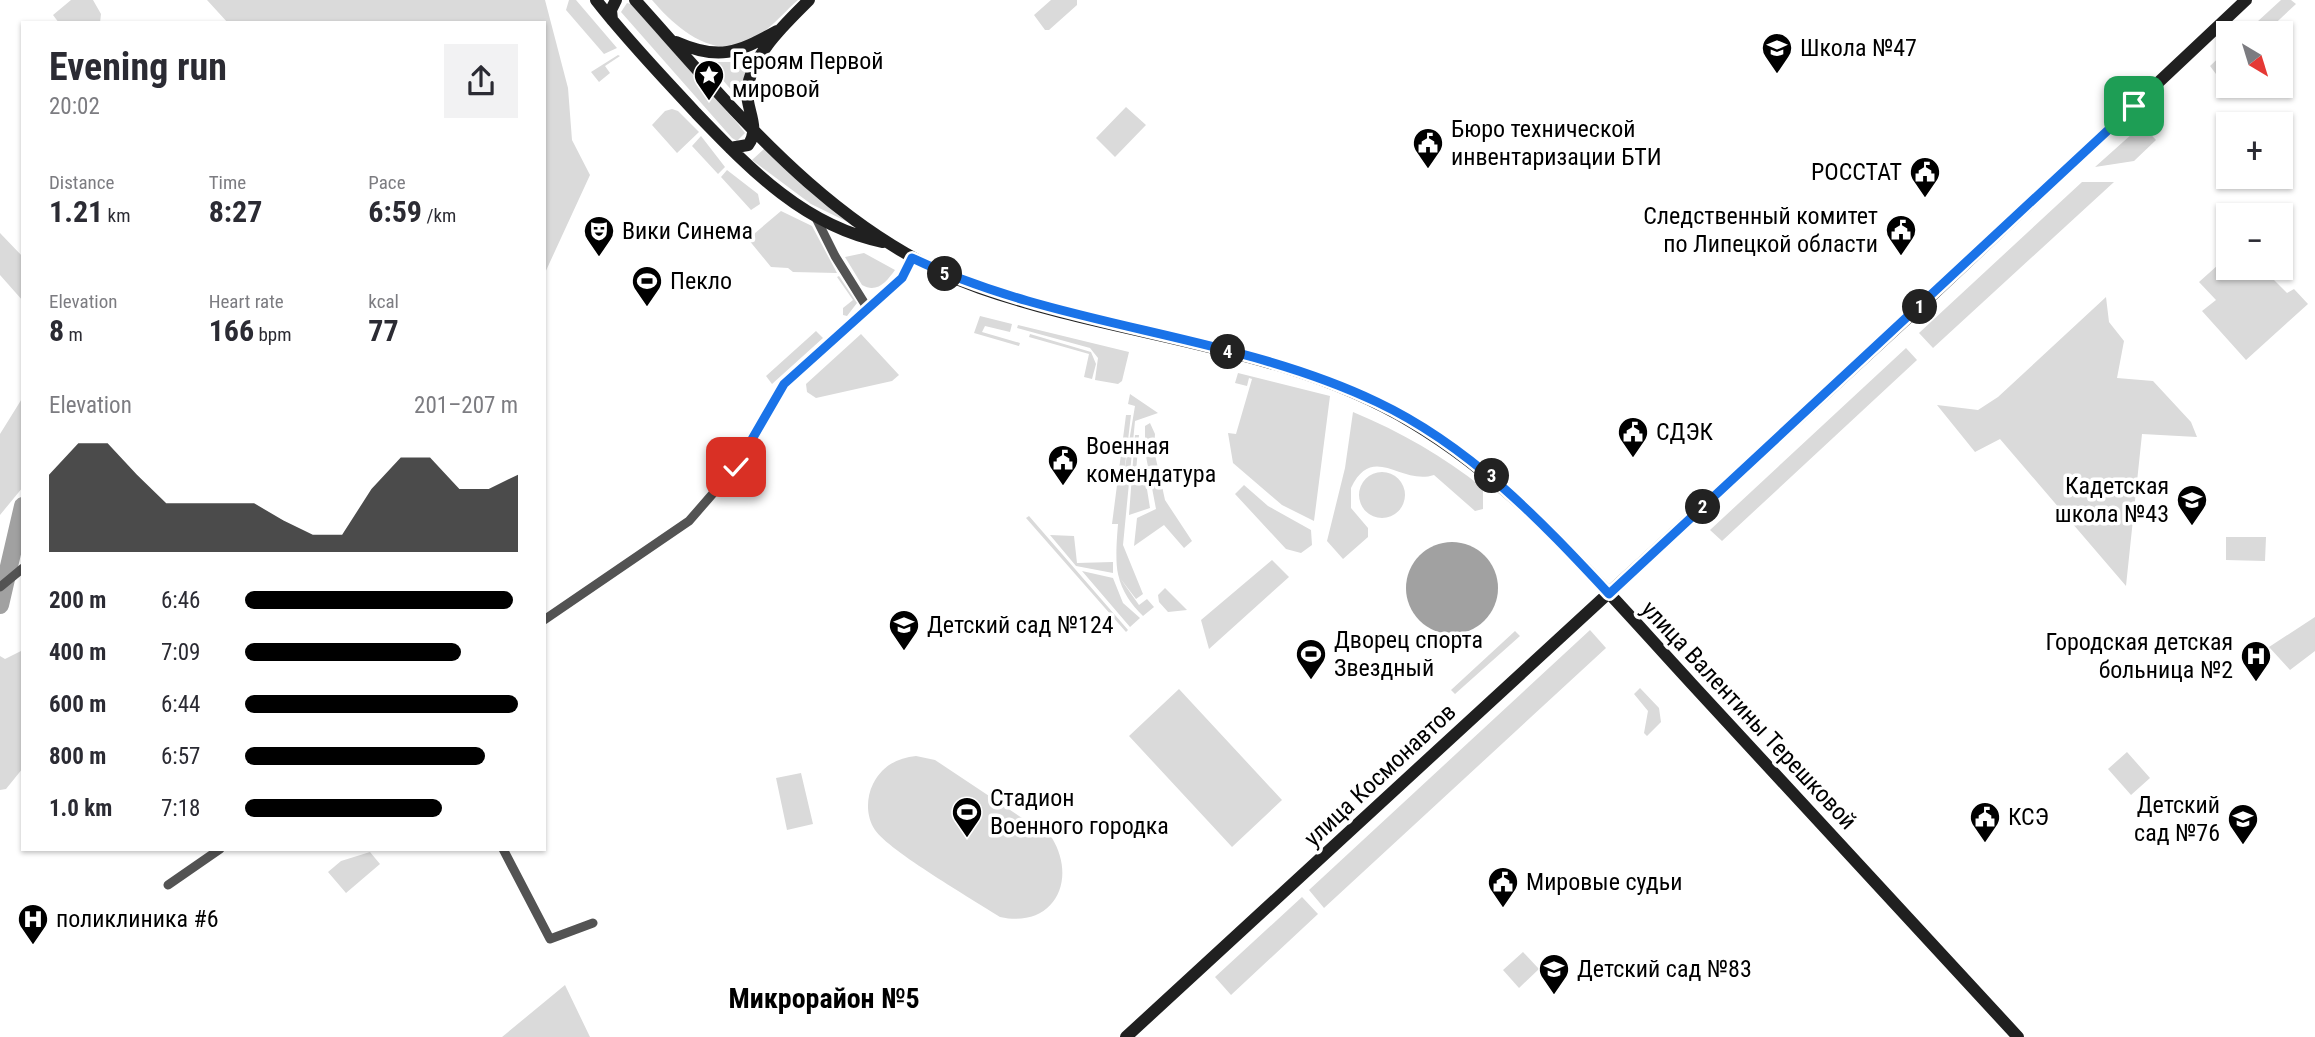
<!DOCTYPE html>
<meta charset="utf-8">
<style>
:root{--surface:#fff;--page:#f2f2f3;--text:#2b2b33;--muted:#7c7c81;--accent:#000}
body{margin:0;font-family:"Roboto Condensed",sans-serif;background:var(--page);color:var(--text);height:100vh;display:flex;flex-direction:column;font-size:26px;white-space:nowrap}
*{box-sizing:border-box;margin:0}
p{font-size:23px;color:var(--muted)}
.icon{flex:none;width:38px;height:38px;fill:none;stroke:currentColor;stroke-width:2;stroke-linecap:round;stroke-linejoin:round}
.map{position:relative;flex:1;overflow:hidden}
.side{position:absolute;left:21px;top:21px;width:525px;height:830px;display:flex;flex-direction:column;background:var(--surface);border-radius:0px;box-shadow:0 2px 5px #0004}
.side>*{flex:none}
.needle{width:46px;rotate:142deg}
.fabs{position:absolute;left:2216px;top:21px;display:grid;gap:14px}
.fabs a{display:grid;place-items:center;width:77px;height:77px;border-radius:0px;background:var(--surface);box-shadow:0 2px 5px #0004;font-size:35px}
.pin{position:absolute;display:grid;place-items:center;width:60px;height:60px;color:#fff;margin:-30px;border-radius:14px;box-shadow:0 4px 10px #0006}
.km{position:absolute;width:35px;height:35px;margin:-18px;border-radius:50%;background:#222;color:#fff;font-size:19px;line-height:35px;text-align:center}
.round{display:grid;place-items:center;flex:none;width:74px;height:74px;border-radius:0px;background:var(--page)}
.overview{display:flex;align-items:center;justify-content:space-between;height:119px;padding:0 28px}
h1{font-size:38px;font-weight:700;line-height:52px}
.stats{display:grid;grid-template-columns:repeat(3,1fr);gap:10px;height:119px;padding:7px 28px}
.stats div{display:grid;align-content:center}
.stats b{font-size:30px;font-weight:700}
.stats small{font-size:19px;font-weight:400}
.stats p{font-size:19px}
.chart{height:196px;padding:14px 28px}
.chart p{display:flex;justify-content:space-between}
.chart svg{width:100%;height:126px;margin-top:7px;fill:var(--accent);opacity:.7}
ul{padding:0 28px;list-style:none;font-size:23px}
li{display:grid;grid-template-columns:112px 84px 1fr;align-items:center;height:52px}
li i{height:18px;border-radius:9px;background:var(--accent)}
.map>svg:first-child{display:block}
</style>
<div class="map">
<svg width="2315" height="1037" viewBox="0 0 2315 1037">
<rect width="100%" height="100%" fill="#fff"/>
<path fill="#dadada" d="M71 0H93L101 14 100 23H59L53 15Z
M207 0H545L568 88 572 140 590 175 544 275V23H228Z
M569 0H576L617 48 604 54 566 10Z
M652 0H798C783 13 767 33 748 42 711 59 675 27 652 0Z
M1051 0H1077V5L1049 30H1045L1034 15Z
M2281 0H2291L2296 4 2265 33H2245Z
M627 3 631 4 739 125 745 133 737 141 732 138 621 12Z
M2228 49V70L2219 78 2210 66Z
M618 55 620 56 605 66 610 73 599 82 591 72Z
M707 62H747L741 101Z
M1126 107 1146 125 1115 157 1096 138Z
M672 109 678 111 699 132 677 153 652 125 665 111Z
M2142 125 2156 140 2134 161 2095 167Z
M701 136 725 167 718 174 692 146Z
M765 148 864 230 811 204 752 160Z
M727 170 758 194 760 204 751 210 721 177Z
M2082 182H2114L1933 348 1919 333Z
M781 211 812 226 837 273 793 272 788 268 771 267 748 239Z
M0 233 23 257V301L0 275Z
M864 253 895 270C887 281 877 294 862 285L845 257Z
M2228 256V268H2262L2287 293 2294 289 2308 304 2246 360 2202 311 2216 300 2199 282Z
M839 276 857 303 847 316 843 315V308L853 300 837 277Z
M2106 297 2109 322 2124 341 2117 378 2153 381 2191 422 2197 437 2142 434 2126 586 2000 439 1975 452 1937 405 1978 410 1998 397Z
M980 316 1012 324 1010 332 985 326 982 332 1020 343 1019 346 974 333Z
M1018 325 1129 352 1122 381 1118 384 1095 380 1098 358 1090 348 1017 328Z
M816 331 823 338 772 384 766 376Z
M861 334 899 375 892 381 816 398 807 392 806 384Z
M1030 334 1091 352 1096 364 1092 379 1084 377 1089 354 1029 337Z
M1906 348 1917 360 1722 541 1710 530Z
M1238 373 1330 396 1314 521 1282 505 1233 463 1228 433 1236 434 1252 379 1249 378 1247 386 1235 383Z
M1130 394 1158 413 1135 421 1123 545 1143 594 1136 599 1120 578 1139 605 1147 599 1154 607 1143 616C1131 604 1122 592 1118 574 1111 544 1129 442 1135 406L1128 404Z
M23 397V487L0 515V434Z
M1353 412C1401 432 1443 456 1483 488V509L1475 511 1434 475C1401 486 1373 442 1351 488V508L1368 528V537L1343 559 1327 541 1345 468Z
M1126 415H1131L1118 524H1112Z
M1150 423 1155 434 1154 450 1165 500 1192 541 1184 548 1164 525 1134 546 1137 518 1156 509 1145 451V426Z
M1135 435H1139L1135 485 1146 483 1150 508 1129 515Z
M1359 495a23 23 0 1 1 46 0a23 23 0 1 1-46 0Z
M1244 485 1268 506 1311 530 1312 545 1301 553 1286 549 1235 494Z
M1029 516 1128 630 1126 632 1026 518Z
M1050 535 1074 536 1077 563 1113 562V573L1076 566Z
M2226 537H2266L2265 561 2226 560Z
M1272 560 1289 577 1209 649 1201 620Z
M1082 571 1113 578 1123 603 1140 618 1130 627Z
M1165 588 1187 610 1168 612 1159 602 1158 595Z
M2315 617V651L2290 670 2269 647Z
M1590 630 1606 648 1324 908 1309 890Z
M1515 631 1520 636 1455 694 1451 690Z
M23 650V768L6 789 0 790V656L5 659Z
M1640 688 1659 708 1661 722 1647 736 1644 733 1648 711 1634 694Z
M1179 689 1282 800 1232 847 1129 736Z
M2127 752 2150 778 2131 795 2108 769Z
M916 756 935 760 1052 838C1078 881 1053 929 1000 917 974 900 889 851 875 830 866 817 866 798 873 784 882 766 897 758 916 756Z
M801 773 813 824 787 830 776 778Z
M370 852 380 864 346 893 328 872 341 861Z
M1302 897 1318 914 1231 995 1215 977Z
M1523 952 1539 969 1519 988 1503 970Z
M565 985 590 1037H502Z"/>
<path fill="#a1a1a1" d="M1406 588a46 46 0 1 1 92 0a46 46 0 1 1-92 0Z"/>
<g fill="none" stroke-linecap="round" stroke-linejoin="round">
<path stroke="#a1a1a1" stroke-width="18" d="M0 605 23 506"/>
<path stroke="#535353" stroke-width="9" d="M815 216 835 256 868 309
M0 587 23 568
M544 620 689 521 736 467 784 384 902 278 912 258
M503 849 550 939 593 923
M168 885 220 849"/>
<path stroke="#202020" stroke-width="12" d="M596 0C627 40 662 76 696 113 750 169 804 226 883 242
M635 0C735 111 835 237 980 288 1122 338 1282 344 1413 423 1523 489 1605 590 1691 683 1800 801 1909 919 2018 1037
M612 20 611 10 616 0
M676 42C719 61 737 53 777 31
M730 148 748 145C761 128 746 109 747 91 751 55 785 24 809 0
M1126 1037 1925 302 2246 0"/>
</g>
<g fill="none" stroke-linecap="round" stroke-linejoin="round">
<g stroke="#fff" stroke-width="14">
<path id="route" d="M736 467 784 384 902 278 912 258C1060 329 1230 332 1377 402 1470 446 1540 520 1609 594L2134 106"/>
</g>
<use href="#route" stroke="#1a73e8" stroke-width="9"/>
</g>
<defs>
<g id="school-pin" transform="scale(1.575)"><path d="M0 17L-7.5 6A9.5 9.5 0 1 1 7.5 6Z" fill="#000" stroke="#fff"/><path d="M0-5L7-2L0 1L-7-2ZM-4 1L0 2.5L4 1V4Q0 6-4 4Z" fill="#fff"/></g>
<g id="sight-pin" transform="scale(1.575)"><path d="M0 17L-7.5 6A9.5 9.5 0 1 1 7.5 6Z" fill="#000" stroke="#fff"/><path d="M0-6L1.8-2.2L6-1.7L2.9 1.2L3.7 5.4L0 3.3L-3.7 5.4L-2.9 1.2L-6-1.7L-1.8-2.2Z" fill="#fff"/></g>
<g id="civic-pin" transform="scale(1.575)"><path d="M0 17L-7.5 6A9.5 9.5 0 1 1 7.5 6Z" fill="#000" stroke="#fff"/><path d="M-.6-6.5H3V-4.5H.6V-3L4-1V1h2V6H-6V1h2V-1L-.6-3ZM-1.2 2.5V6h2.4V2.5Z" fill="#fff"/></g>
<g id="theatre-pin" transform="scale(1.575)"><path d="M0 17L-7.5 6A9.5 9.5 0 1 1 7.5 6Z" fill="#000" stroke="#fff"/><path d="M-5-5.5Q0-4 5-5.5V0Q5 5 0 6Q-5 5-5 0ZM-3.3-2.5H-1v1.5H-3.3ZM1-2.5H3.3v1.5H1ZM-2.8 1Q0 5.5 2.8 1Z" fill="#fff"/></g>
<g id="stadium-pin" transform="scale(1.575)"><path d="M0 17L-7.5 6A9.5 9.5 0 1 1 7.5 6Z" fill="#000" stroke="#fff"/><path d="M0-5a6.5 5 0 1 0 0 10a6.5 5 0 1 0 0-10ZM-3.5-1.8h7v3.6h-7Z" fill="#fff"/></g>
<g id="hospital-pin" transform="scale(1.575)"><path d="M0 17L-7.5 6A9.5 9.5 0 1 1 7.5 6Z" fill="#000" stroke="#fff"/><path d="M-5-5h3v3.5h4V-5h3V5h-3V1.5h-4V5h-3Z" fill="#fff"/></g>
</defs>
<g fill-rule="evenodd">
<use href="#school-pin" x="1777" y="48"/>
<use href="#sight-pin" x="709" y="75"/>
<use href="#civic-pin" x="1428" y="143"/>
<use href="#civic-pin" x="1925" y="172"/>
<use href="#civic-pin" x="1901" y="230"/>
<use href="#theatre-pin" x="599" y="231"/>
<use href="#stadium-pin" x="647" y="281"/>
<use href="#civic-pin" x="1633" y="432"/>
<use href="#civic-pin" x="1063" y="460"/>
<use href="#school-pin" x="2192" y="500"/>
<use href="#school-pin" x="904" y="625"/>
<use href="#stadium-pin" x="1311" y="654"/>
<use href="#hospital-pin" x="2256" y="656"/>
<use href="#stadium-pin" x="967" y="812"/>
<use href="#civic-pin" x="1985" y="817"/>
<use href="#school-pin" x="2243" y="819"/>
<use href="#civic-pin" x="1503" y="882"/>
<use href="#hospital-pin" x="33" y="919"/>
<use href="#school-pin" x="1554" y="969"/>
</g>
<g text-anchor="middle" stroke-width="7" stroke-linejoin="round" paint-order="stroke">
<g font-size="24" fill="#000" stroke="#fff" text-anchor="start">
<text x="1800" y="56">Школа №47</text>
<text x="732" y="69">Героям Первой<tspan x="732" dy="28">мировой</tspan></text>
<text x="1451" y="137">Бюро технической<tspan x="1451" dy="28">инвентаризации БТИ</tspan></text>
<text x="1902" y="180" text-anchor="end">РОССТАТ</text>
<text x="1878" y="224" text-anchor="end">Следственный комитет<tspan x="1878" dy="28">по Липецкой области</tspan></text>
<text x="622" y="239">Вики Синема</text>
<text x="670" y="289">Пекло</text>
<text x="1656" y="440">СДЭК</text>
<text x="1086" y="454">Военная<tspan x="1086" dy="28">комендатура</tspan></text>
<text x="2169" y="494" text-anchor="end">Кадетская<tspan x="2169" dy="28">школа №43</tspan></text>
<text x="927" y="633">Детский сад №124</text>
<text x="1334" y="648">Дворец спорта<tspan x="1334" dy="28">Звездный</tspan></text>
<text x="2233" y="650" text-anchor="end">Городская детская<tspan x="2233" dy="28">больница №2</tspan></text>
<text x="990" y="806">Стадион<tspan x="990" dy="28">Военного городка</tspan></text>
<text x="2220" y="813" text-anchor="end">Детский<tspan x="2220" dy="28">сад №76</tspan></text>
<text x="2008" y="825">КСЭ</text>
<text x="1526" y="890">Мировые судьи</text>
<text x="56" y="927">поликлиника #6</text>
<text x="1577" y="977">Детский сад №83</text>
</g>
<g font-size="24" fill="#000" stroke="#fff">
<text transform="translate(1749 715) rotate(47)" y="8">улица Валентины Терешковой</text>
<text transform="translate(1380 775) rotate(-43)" y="8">улица Космонавтов</text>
</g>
<g font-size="28" font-weight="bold" fill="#000" stroke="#fff">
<text x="824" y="1008">Микрорайон №5</text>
</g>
</g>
</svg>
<div class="fabs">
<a><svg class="needle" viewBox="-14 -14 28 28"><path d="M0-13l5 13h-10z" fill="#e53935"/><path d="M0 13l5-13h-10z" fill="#7c7c81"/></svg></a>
<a>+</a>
<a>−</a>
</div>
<div class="pin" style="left:2134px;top:106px;background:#1e9e55"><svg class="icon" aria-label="arrive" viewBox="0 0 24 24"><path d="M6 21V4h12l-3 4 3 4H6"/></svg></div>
<div class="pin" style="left:736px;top:467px;background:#d93025"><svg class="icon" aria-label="check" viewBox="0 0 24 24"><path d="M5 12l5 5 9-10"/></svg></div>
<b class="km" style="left:1920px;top:307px">1</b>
<b class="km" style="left:1703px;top:507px">2</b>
<b class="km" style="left:1492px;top:476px">3</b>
<b class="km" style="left:1228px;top:352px">4</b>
<b class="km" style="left:945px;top:274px">5</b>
<section class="side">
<div class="overview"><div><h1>Evening run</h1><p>20:02</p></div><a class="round"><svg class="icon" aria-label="share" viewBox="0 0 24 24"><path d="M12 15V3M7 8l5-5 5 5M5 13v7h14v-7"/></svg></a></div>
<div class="stats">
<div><p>Distance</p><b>1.21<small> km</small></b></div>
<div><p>Time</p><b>8:27</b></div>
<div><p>Pace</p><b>6:59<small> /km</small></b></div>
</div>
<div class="stats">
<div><p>Elevation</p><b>8<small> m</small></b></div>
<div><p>Heart rate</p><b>166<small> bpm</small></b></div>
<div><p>kcal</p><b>77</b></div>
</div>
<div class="chart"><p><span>Elevation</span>201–207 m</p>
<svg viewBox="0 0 160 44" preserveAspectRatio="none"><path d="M0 44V17L10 6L20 6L30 17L40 27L50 27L60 27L70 27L80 33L90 38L100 38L110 22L120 11L130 11L140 22L150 22L160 17V44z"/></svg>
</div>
<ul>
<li><b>200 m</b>6:46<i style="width:98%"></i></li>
<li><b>400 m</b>7:09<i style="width:79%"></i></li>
<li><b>600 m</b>6:44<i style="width:100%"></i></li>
<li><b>800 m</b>6:57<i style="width:88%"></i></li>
<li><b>1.0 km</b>7:18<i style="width:72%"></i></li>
</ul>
</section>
</div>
